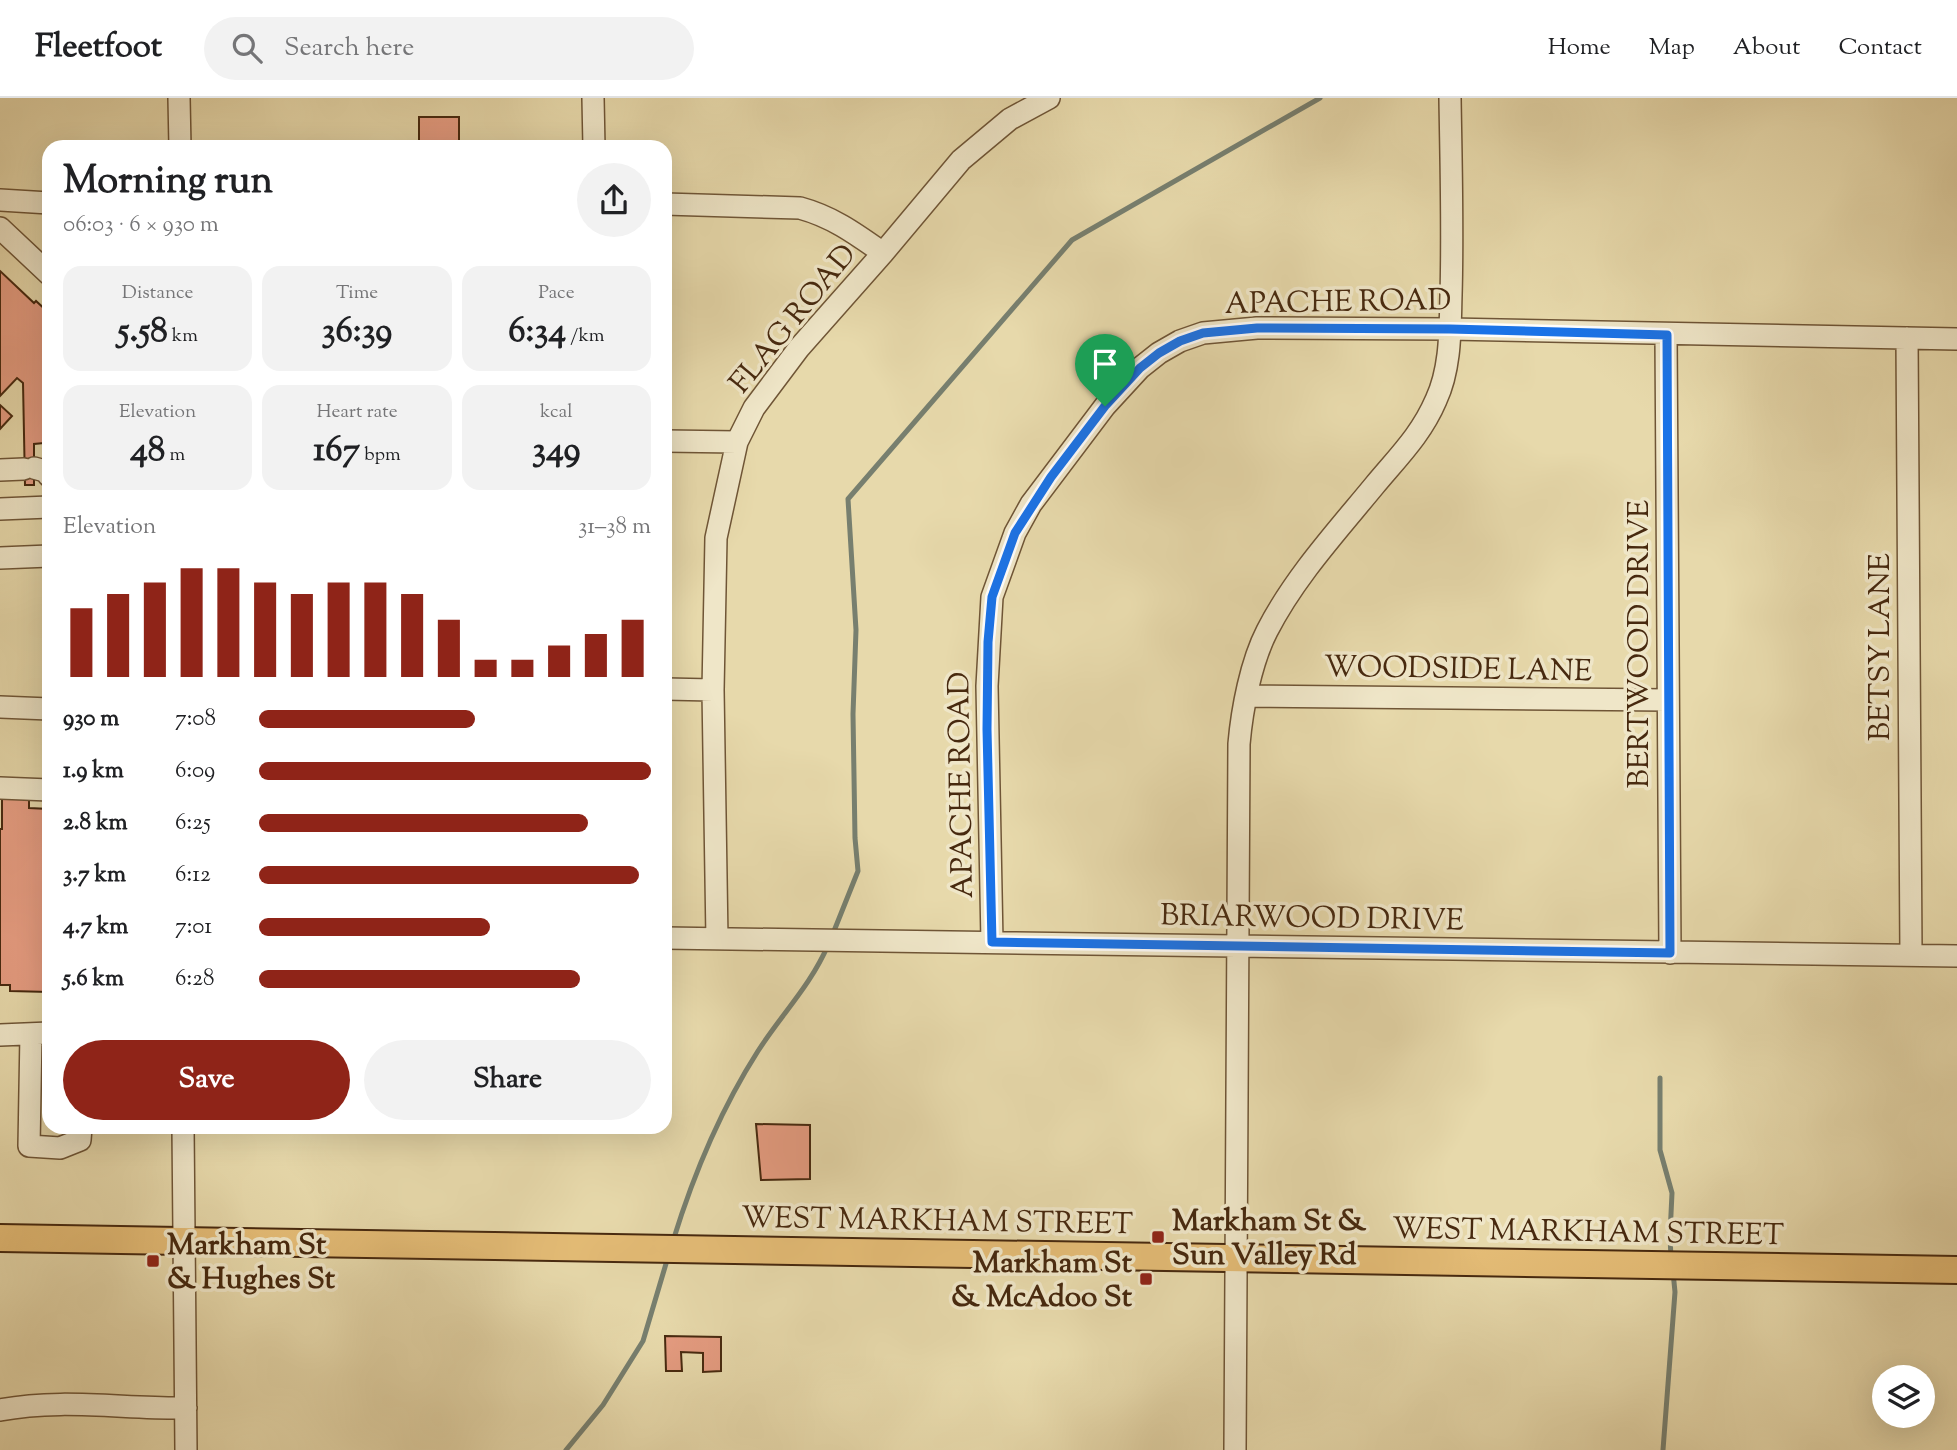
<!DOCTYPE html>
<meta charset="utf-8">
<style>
:root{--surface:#fff;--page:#f2f2f2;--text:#202124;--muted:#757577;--line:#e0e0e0;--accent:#8f2418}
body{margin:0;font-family:"Sorts Mill Goudy",serif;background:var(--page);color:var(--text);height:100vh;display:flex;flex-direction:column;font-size:26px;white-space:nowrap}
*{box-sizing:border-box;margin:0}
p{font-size:23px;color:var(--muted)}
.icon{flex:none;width:38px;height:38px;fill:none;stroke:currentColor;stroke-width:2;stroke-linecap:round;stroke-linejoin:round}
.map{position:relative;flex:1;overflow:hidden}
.panel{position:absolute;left:42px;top:42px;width:630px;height:994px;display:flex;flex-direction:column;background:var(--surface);border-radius:21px;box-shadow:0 7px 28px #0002}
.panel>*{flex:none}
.tools{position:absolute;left:1872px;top:1267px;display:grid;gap:14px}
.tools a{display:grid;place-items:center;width:63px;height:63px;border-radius:50%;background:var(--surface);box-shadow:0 7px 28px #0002;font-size:35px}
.pin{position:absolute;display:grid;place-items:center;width:60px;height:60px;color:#fff;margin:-72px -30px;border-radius:50% 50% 50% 0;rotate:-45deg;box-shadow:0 0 7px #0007}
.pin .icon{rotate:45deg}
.round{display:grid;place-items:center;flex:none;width:74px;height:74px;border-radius:37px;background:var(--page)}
.overview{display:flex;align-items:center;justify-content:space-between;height:119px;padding:0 21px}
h1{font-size:38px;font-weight:700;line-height:52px}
.metrics{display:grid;grid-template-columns:repeat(3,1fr);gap:10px;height:119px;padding:7px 21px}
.metrics div{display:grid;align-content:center;border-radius:18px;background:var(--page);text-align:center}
.metrics b{font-size:35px;font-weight:700}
.metrics small{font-size:19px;font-weight:400}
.metrics p{font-size:19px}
.chart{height:196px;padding:14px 21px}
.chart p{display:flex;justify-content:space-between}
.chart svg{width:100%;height:126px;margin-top:7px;stroke:var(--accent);stroke-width:6}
.primary-button{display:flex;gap:14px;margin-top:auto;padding:14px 21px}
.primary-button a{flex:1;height:80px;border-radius:42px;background:var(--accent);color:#fff;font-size:28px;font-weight:700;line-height:80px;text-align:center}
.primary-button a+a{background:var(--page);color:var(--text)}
ul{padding:0 21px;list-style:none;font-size:23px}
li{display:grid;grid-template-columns:112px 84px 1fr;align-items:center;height:52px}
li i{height:18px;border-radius:9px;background:var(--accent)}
header{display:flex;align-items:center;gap:42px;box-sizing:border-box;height:98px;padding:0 35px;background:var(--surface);border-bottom:2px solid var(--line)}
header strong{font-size:33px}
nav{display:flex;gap:38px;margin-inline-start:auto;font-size:24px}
.search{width:490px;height:63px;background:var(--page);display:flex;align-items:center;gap:18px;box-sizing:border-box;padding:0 24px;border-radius:38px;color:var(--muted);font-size:26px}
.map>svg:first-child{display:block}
</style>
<header>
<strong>Fleetfoot</strong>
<div class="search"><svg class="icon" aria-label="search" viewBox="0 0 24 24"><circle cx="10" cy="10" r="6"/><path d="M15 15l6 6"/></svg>Search here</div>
<nav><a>Home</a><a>Map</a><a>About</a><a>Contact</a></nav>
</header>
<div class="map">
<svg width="1957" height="1352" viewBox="0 0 1957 1352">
<rect width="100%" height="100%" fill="#e7d9ab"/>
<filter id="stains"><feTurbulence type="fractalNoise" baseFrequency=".00286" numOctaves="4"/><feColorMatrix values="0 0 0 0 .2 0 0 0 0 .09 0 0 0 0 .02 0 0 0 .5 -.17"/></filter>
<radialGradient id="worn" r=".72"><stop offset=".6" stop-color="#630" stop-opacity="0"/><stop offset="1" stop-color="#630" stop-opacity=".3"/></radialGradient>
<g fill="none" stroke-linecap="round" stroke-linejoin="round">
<path stroke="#777f6f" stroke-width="5" d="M832 838 858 773 855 740 853 616 856 532 848 401 1072 142 1320 0
M1660 980V1052L1672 1095 1670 1137 1671 1161
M673 1143C693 1078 721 1011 758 953 781 917 811 887 828 847
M566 1352 603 1307 643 1243 668 1159
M1663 1352 1675 1194 1673 1174"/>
</g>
<path fill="#e59c81" stroke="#47290f" stroke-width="2" d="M419 19H459V49H419Z
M0 173 34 205 36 203 49 215V350L44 345 34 346V387H25L23 285 17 280 0 298Z
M0 307 12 318 0 331Z
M2 695H29V710L49 711V894L10 893V887H0V731H2Z
M756 1026 810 1027V1081L761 1082Z
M665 1238 721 1239V1273L703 1274V1255L681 1254 682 1273H666Z"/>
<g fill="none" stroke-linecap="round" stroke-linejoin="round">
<g stroke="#6f5536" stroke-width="24">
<path id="minor" d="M179 0 180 49
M593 0 594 49
M0 102 49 105
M665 106 800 110C833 119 856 136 883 155
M0 130 49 176
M1666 237 1670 855
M1907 240 1911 857
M665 343 737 344
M34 370 45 373 49 378
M0 372 24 371
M0 411 49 409
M0 460 49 458
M665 591 713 592
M1247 598 1668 602
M0 609 49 611
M0 690 49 692
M665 840 1957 858
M717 841 713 592 716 440 737 344 754 310 799 250 883 155 961 62 1010 21 1049 0
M992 844 987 588 992 499 1015 435 1031 406 1105 308 1140 270 1159 255 1180 243 1203 235 1257 230 1450 231 1957 241
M31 936 29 1048 60 1050 80 1042 81 1029
M0 937 49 935
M183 1029 186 1352
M0 1312C61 1300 124 1311 186 1310
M1235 1352 1239 646C1242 611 1251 564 1267 533 1294 480 1337 433 1374 388 1398 359 1421 337 1436 302 1451 270 1450 231 1451 197 1453 131 1451 66 1450 0"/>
</g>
<g stroke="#47290f" stroke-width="30">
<path id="major" d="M0 1140 1957 1172"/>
</g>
<use href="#minor" stroke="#efe6c8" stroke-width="21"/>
<use href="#major" stroke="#e4bc76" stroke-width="26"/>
</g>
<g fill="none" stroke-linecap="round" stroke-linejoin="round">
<g stroke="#fff" stroke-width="14">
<path id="route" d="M1257 230 1450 231 1667 237 1670 855 992 844 987 631 988 544 992 499 1015 435 1051 379 1105 308 1140 270 1159 255 1180 243 1203 235Z"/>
</g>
<use href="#route" stroke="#1a73e8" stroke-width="9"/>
</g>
<g fill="#8f2418" stroke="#efe6c8" stroke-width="2.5">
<rect x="1151" y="1132" width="14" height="14" rx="3.5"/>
<rect x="146" y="1156" width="14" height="14" rx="3.5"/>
<rect x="1139" y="1174" width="14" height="14" rx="3.5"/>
</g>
<g text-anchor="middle" stroke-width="7" stroke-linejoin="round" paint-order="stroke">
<g font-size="30" fill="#47290f" stroke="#efe6c8">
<text transform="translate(1338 203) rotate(-1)" y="10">APACHE ROAD</text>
<text transform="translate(792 220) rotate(-51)" y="10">FLAG ROAD</text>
<text transform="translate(1638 546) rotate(-90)" y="10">BERTWOOD DRIVE</text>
<text transform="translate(1879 549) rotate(-90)" y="10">BETSY LANE</text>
<text transform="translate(1458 570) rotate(1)" y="10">WOODSIDE LANE</text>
<text transform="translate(960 687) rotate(-91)" y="10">APACHE ROAD</text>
<text transform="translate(1312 819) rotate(1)" y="10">BRIARWOOD DRIVE</text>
<text transform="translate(937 1122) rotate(1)" y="10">WEST MARKHAM STREET</text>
<text transform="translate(1588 1133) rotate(1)" y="10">WEST MARKHAM STREET</text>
</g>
<g font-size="30" font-weight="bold" fill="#47290f" stroke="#efe6c8" text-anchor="start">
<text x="1172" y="1132">Markham St &amp;<tspan x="1172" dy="34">Sun Valley Rd</tspan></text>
<text x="167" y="1156">Markham St<tspan x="167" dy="34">&amp; Hughes St</tspan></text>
<text x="1132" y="1174" text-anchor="end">Markham St<tspan x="1132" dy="34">&amp; McAdoo St</tspan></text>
</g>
</g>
<rect width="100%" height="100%" filter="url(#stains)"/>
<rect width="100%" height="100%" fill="url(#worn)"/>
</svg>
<div class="tools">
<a><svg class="icon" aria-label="layers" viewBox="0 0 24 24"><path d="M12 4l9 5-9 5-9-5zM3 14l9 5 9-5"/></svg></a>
</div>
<div class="pin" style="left:1105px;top:308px;background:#1e9e55"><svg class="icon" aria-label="arrive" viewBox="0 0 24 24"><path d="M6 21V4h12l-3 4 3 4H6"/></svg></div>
<section class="panel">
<div class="overview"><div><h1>Morning run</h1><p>06:03 · 6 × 930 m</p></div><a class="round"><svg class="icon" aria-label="share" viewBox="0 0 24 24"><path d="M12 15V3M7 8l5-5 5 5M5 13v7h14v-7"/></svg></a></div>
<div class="metrics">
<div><p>Distance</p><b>5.58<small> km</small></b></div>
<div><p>Time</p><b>36:39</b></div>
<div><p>Pace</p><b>6:34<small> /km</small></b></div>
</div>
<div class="metrics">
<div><p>Elevation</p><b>48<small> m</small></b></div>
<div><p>Heart rate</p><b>167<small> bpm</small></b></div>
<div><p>kcal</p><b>349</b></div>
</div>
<div class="chart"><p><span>Elevation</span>31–38 m</p>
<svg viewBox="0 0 160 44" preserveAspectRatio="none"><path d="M5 44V20M15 44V15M25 44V11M35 44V6M45 44V6M55 44V11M65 44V15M75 44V11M85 44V11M95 44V15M105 44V24M115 44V38M125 44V38M135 44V33M145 44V29M155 44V24"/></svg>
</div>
<ul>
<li><b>930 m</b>7:08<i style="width:55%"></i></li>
<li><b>1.9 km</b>6:09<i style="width:100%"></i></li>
<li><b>2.8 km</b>6:25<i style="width:84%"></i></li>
<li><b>3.7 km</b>6:12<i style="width:97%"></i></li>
<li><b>4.7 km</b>7:01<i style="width:59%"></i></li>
<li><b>5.6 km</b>6:28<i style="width:82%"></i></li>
</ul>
<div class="primary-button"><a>Save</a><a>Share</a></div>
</section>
</div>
